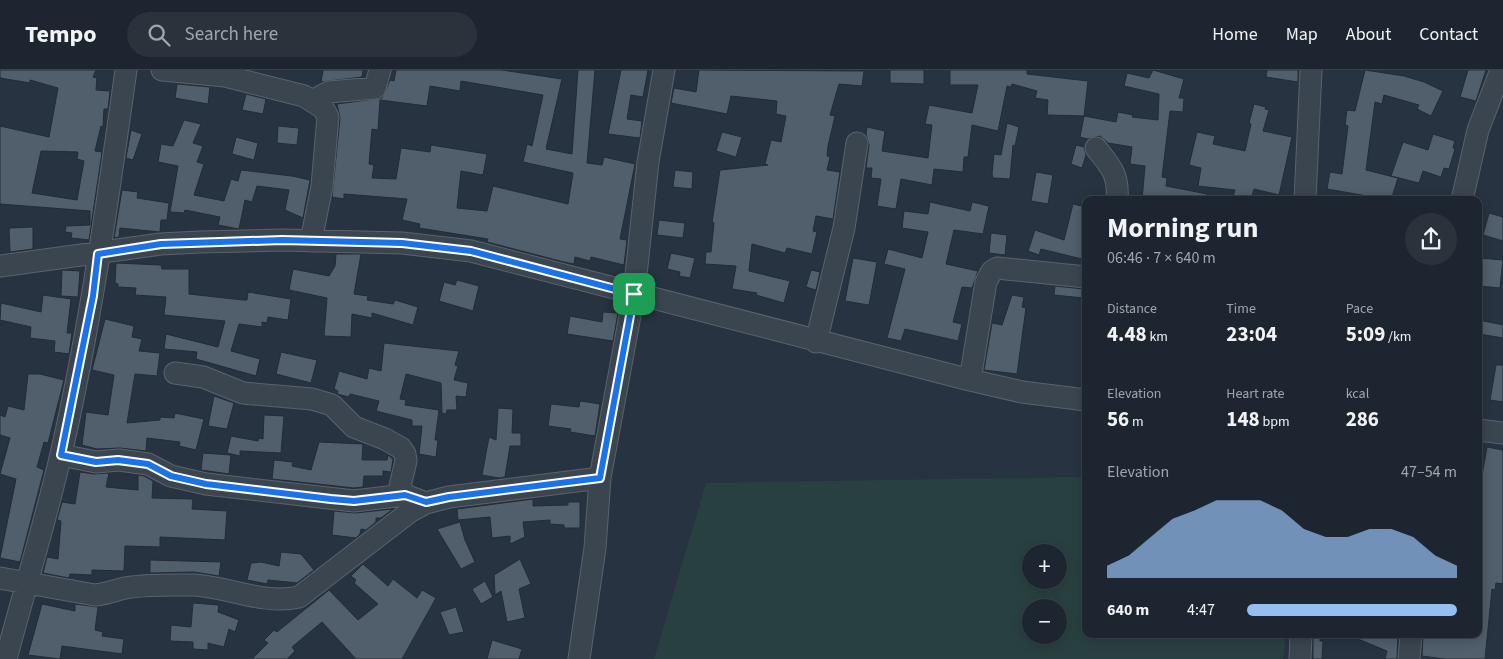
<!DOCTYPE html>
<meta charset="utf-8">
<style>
:root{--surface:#1d2630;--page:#2a323c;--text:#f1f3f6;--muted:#a0a5ab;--line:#3b434c;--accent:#95bff3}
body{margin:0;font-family:"Source Sans 3",sans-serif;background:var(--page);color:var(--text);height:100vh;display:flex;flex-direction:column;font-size:19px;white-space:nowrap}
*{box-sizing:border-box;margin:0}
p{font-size:16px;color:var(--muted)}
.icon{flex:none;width:28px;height:28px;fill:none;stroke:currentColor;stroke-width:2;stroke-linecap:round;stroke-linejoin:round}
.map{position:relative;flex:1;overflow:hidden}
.side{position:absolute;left:1082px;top:126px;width:400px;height:442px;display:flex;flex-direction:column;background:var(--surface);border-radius:10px;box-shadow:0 2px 12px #0003,0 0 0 1px var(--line)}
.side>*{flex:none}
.buttons{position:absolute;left:1022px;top:474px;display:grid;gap:10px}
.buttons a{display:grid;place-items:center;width:45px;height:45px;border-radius:50%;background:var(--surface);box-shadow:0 2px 12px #0003,0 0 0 1px var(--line);font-size:25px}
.pin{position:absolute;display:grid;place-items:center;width:42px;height:42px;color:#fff;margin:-21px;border-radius:10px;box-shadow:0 2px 8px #0006}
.round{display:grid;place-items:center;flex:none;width:52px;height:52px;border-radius:26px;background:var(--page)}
.overview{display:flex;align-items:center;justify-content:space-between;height:85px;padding:0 25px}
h1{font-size:28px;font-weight:700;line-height:38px}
.stats{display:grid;grid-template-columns:repeat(3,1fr);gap:8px;height:85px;padding:5px 25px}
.stats div{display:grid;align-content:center}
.stats b{font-size:21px;font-weight:700}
.stats small{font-size:14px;font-weight:400}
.stats p{font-size:14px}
.chart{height:140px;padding:10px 25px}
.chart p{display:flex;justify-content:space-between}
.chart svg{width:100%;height:90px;margin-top:5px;fill:var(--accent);opacity:.7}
ul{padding:0 25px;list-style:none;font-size:16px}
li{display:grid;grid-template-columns:80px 60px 1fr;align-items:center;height:38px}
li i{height:12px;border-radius:6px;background:var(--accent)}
header{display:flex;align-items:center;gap:30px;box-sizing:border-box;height:70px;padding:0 25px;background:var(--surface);border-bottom:1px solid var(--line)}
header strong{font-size:24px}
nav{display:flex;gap:28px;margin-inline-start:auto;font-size:18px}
.search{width:350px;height:45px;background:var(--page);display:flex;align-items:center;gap:12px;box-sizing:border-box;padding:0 18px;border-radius:28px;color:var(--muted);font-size:19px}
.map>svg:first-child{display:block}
</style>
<header>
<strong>Tempo</strong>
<div class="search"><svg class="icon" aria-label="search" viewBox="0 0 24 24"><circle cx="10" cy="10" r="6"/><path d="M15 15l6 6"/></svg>Search here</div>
<nav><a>Home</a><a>Map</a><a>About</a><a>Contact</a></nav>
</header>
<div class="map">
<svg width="1503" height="589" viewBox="0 0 1503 589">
<rect width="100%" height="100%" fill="#273340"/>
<path fill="#294041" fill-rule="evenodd" d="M1086 407V565H1286L1283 589H654L706 413ZM1031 482H1059V510H1031ZM1031 538H1059V565H1031Z"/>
<path fill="#515e6b" stroke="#222c37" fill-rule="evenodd" d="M0 0H96L93 7 97 8 96 20 110 21 108 39H104L103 57 101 56 95 81 102 82 89 170 71 168 72 163 65 162 66 156 90 155V141L0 134V56L49 67 58 18 30 10V13L0 8ZM41 81 78 82 77 89 84 91 77 130 32 123Z
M323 0H363L362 7 321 12Z
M396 0H502L562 9 546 79 572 84 578 0H595L587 93 602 95 604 87 635 94 620 169 627 170 624 195 591 187 590 191 575 187 574 194 564 192 487 172 488 169 419 158 420 154 402 150 407 129 344 124V129L332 127 340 48 337 34 382 28 390 10 394 11ZM461 11 543 25 532 76 527 74 523 92 573 103 568 134 493 116 487 141 457 138 461 101 483 105 487 84 431 75 430 82 401 78 396 109 372 108 374 95 369 94 372 59 378 60 380 30 427 36 430 16 460 21Z
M621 0H648L643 27 631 25 627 49 642 51 640 68 608 64Z
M699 0 864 1 862 16 839 14 830 45 835 46 828 76 827 86 830 87 827 100 840 102 833 149 816 146 813 161 817 162 812 184 787 178 785 183 752 174 749 201 790 211 784 233 756 225 757 223 732 219 736 196 705 194 706 182H711L714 153 712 152 720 100 768 95 765 94 771 70 781 72 786 46 776 44 777 31 731 26 727 44 671 33 674 18 696 22Z
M890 0H924V14L890 13Z
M950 0H1027V4L1088 11 1084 46 1116 52 1118 42 1133 45 1132 47 1158 50 1159 24 1124 16 1127 3 1149 8 1153 0 1184 9 1179 28H1184L1183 42 1170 41 1162 107 1167 108 1166 116 1207 124 1206 130H1142L1145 96 1130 94 1132 77 1108 73 1100 66 1088 69 1080 67 1084 46 1047 45 1048 30 1035 28 1037 21 1012 14 1011 17 1007 16 998 61 972 55 968 87H964L963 102 934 99 932 115 901 109 896 139 877 136 881 109 871 108 872 98H866L869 75 866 64 867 57 885 61 882 81 928 88 932 55 925 54 929 35 972 43 978 15H950Z
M1267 0H1298V12L1266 7Z
M1365 0 1404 6 1424 12 1443 21 1431 46 1417 39 1419 35 1384 25 1382 34 1375 32 1366 100 1398 108 1391 130H1373V127L1327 119 1330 102 1342 104 1348 56 1345 55 1347 40 1355 41Z
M1468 0H1486L1476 31 1460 27Z
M177 14 210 17 208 34 175 28Z
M246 24 266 29 263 44 242 40Z
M1254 34 1266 37 1265 39 1269 40 1263 61 1292 67 1279 125 1254 119 1251 130H1232L1235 120 1198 116 1201 98 1189 95 1197 62 1215 66 1213 74 1245 81 1251 54 1249 53Z
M184 50 201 54 193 73 203 76 197 92 204 94 194 125 224 131 231 109 238 111 241 100 292 106 310 110 303 148 285 140 289 120 257 116 252 132 245 130 239 159 218 155 220 147 185 140 184 143 170 142 178 96 158 92 161 74 173 76Z
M1007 53 1019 57 1015 76 1013 75 1010 109 993 108 992 104 994 84 1001 85Z
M278 56 299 58 297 75 277 73Z
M131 60 142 64 133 90 126 88Z
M722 62 742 67 736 87 716 81Z
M1433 64 1455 71 1453 78 1455 79 1449 99 1444 98 1441 107 1423 101 1419 113 1391 106 1403 72 1428 80Z
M236 67 258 73 254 90 232 84Z
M1076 75 1084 77 1086 85 1082 98 1071 94Z
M675 100 693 102 692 119 673 117Z
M1036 102 1053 105 1048 134 1031 131Z
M122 120 138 122 137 128 169 133 167 150H161L160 162 120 158 119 167 114 168Z
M930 132 970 141 972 132 989 136 983 164 954 160 946 194 978 201 972 218 962 217 953 252 962 254 958 271 905 259 901 271 887 268 905 199 884 194 888 179 922 188 928 162 902 158 904 141 928 144Z
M1073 134 1086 137V190L1041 179 1039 185 1028 181 1035 160 1064 170Z
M1489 143 1503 147V171L1483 165Z
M659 150 685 153 683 168 657 165Z
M33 157V179L10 182 9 158Z
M991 163 1007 165 1005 185 989 183Z
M671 183 695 188 690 208 679 206 680 202 667 199Z
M336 184H361L354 224 368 226 367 230 393 234 395 230 418 237 413 255 372 243V248L352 244 351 267 324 266 327 228 289 220 293 199 329 206 335 196Z
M853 188 877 192 869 235 845 231Z
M1479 188 1503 190 1500 218 1479 216Z
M116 193 161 195 162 199H189V224L243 230H247L248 222 291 229 288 250 268 247 267 253 262 252V257L239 254 231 281 260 289 256 306 196 289 197 282 164 279 166 264 218 277 225 251 164 245 166 227 135 225 136 218 118 217V214L115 213Z
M62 200 80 201 78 227 61 226Z
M811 200 820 202 816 220 806 217Z
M457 210 479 216 473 241 439 231 444 212 455 215Z
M1055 216 1084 219V228L1054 225Z
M43 225 71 229 67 263H72L69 284 54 282 55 271 30 268 31 257 0 250 1 233 41 242Z
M1012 225 1024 227 1022 237 1026 238 1017 304 984 300 992 253 1002 255Z
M603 242 618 243 613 271 567 264 570 246 602 252Z
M105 249 134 256 132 267 142 269 139 281 160 283 157 306 135 304 127 353 160 350V347L174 348 175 343 204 349 196 380 179 376 180 372 147 368 146 381 120 378 97 379 82 375 86 342 108 345 114 305 92 300Z
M1479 250 1503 255V268L1479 264Z
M384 273 459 281 455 295 458 296 454 310 468 313 466 327 456 326 457 340H447L446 344 442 343 441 313 406 304 400 329 406 330 405 335 439 340 435 370H438L436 387 419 384 422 356H412V350L376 341 379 331 350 324 349 327 337 324 338 321 334 319 339 301 367 309 369 298 381 301Z
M281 282 317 290 311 313 276 304Z
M1496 295H1503V332L1490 330Z
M28 304H40L64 310 48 373 44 372 37 397 44 400 20 492 0 488 16 409 0 404 10 368 0 365V345L5 347 8 336 24 340Z
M214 326 234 333 227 359 208 356Z
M580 331 600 334 595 366 570 362 571 359 548 356 551 334 579 337Z
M498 338 513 339 512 363H521V376H510L505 407 499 408 482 405 489 367 496 370Z
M264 345 284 346 281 383 240 381V386L227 383 231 366 258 371 259 368 263 369Z
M319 372 363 374 362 390H387L388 385 393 389 391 402 383 401V406H364L363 417 354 418 272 409 274 390 293 392 292 396 311 400Z
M1487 377 1503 380V514L1496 513 1495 520 1492 519 1485 589H1444L1422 586 1423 565H1479V422Z
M203 383 231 385 229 404 201 400Z
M80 402 94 404 109 403 106 417 138 420V405L144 406 153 411 152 428 193 429 192 439 227 441 225 470 160 467V477L125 476 124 501 92 500V505L70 504 69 508 43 503 47 487 58 489 61 451 57 450 62 432 75 434Z
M533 429V436L568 435V432H580V458H564V455L550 454V450L523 452 525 467 510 474V466L492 468 490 447 458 450 457 439Z
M393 439 381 448H376V452L366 460 361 459 360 464 356 468 332 465 334 441 355 443Z
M460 452 465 470 475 492 461 499 437 459Z
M281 482 301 484 314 500 297 513 268 510 267 514 247 510 251 493 261 492 279 496Z
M520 489 531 514 519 519 525 548 507 552 501 521 495 525 494 505Z
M150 490 221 492 219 506 194 502 150 503Z
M363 494 388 516 393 509 417 528 422 520 436 528 402 589H356L322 552 292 577 295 581 287 589H252L268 573 264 570 274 560 277 562 329 520 358 550 378 534 354 513 356 510 351 506Z
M485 511 493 527 481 534 472 519Z
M193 533 219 535 218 542 239 550 235 562 229 559 224 577 208 573V580L193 579V572L170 571 171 555 191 557Z
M42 534 75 541V534L98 537 95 560 103 562 102 566 124 569 122 584 62 576 60 589 28 585Z
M456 537 464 562 449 565 440 542Z
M1313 565H1320V571H1323L1322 589H1313Z
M1348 565H1398L1397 589H1385L1387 581Z
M492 570 522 579 519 589H487Z"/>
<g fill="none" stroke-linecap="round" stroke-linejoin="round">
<g stroke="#59636d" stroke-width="23">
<path id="minor" d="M162 0 225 6 304 26 323 38 328 47 322 116 311 171
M314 30 329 22 375 18 380 0
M1096 78C1111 97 1119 104 1117 130
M1305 130 1311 0
M1462 130 1478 60 1501 0
M0 196 161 174 200 172 282 170 402 173 471 181 970 310 1022 322 1086 330
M816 272 844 158 857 73
M175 303 203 307 243 323 312 329 332 335 354 357 385 369 401 378 405 384 406 391 400 416 405 425
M970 310 986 212 992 201 997 198 1086 207
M1479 360 1503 363
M61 385 96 392 119 390 148 394 171 406 206 414 354 431 405 425 426 433
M0 508 95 525C109 524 119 518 132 517 152 514 174 515 194 515 229 517 264 535 299 527L411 441 426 433 449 427 600 408
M6 589C24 521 45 453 61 384 90 258 108 129 126 0
M579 589 595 478 600 408 634 224 648 92 664 0
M1300 589 1301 565
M1409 589 1411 565"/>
</g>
<use href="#minor" stroke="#3b4550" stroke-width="21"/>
</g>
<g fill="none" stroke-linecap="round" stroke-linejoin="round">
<g stroke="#fff" stroke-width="10">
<path id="route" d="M282 170 402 173 471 181 634 224 600 408 449 427 426 432 405 425 354 431 331 429 206 414 171 406 148 394 118 390 96 392 61 385 93 226 98 184 161 174Z"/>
</g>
<use href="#route" stroke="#1a73e8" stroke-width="6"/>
</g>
</svg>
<div class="buttons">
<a>+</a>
<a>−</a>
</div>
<div class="pin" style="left:634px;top:224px;background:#1e9e55"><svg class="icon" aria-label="arrive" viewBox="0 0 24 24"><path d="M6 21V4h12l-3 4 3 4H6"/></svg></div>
<section class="side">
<div class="overview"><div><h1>Morning run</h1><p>06:46 · 7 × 640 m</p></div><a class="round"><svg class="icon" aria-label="share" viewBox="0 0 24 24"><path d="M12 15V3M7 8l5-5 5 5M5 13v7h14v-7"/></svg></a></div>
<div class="stats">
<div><p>Distance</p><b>4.48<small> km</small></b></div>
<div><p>Time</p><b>23:04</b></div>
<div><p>Pace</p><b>5:09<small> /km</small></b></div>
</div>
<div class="stats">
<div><p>Elevation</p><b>56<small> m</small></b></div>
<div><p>Heart rate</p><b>148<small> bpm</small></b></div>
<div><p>kcal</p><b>286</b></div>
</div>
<div class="chart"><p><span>Elevation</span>47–54 m</p>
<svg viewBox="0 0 160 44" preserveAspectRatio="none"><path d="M0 44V38L10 33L20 24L30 15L40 11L50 6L60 6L70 6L80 11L90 20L100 24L110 24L120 20L130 20L140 24L150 33L160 38V44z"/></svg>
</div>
<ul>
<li><b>640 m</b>4:47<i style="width:100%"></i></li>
</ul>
</section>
</div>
